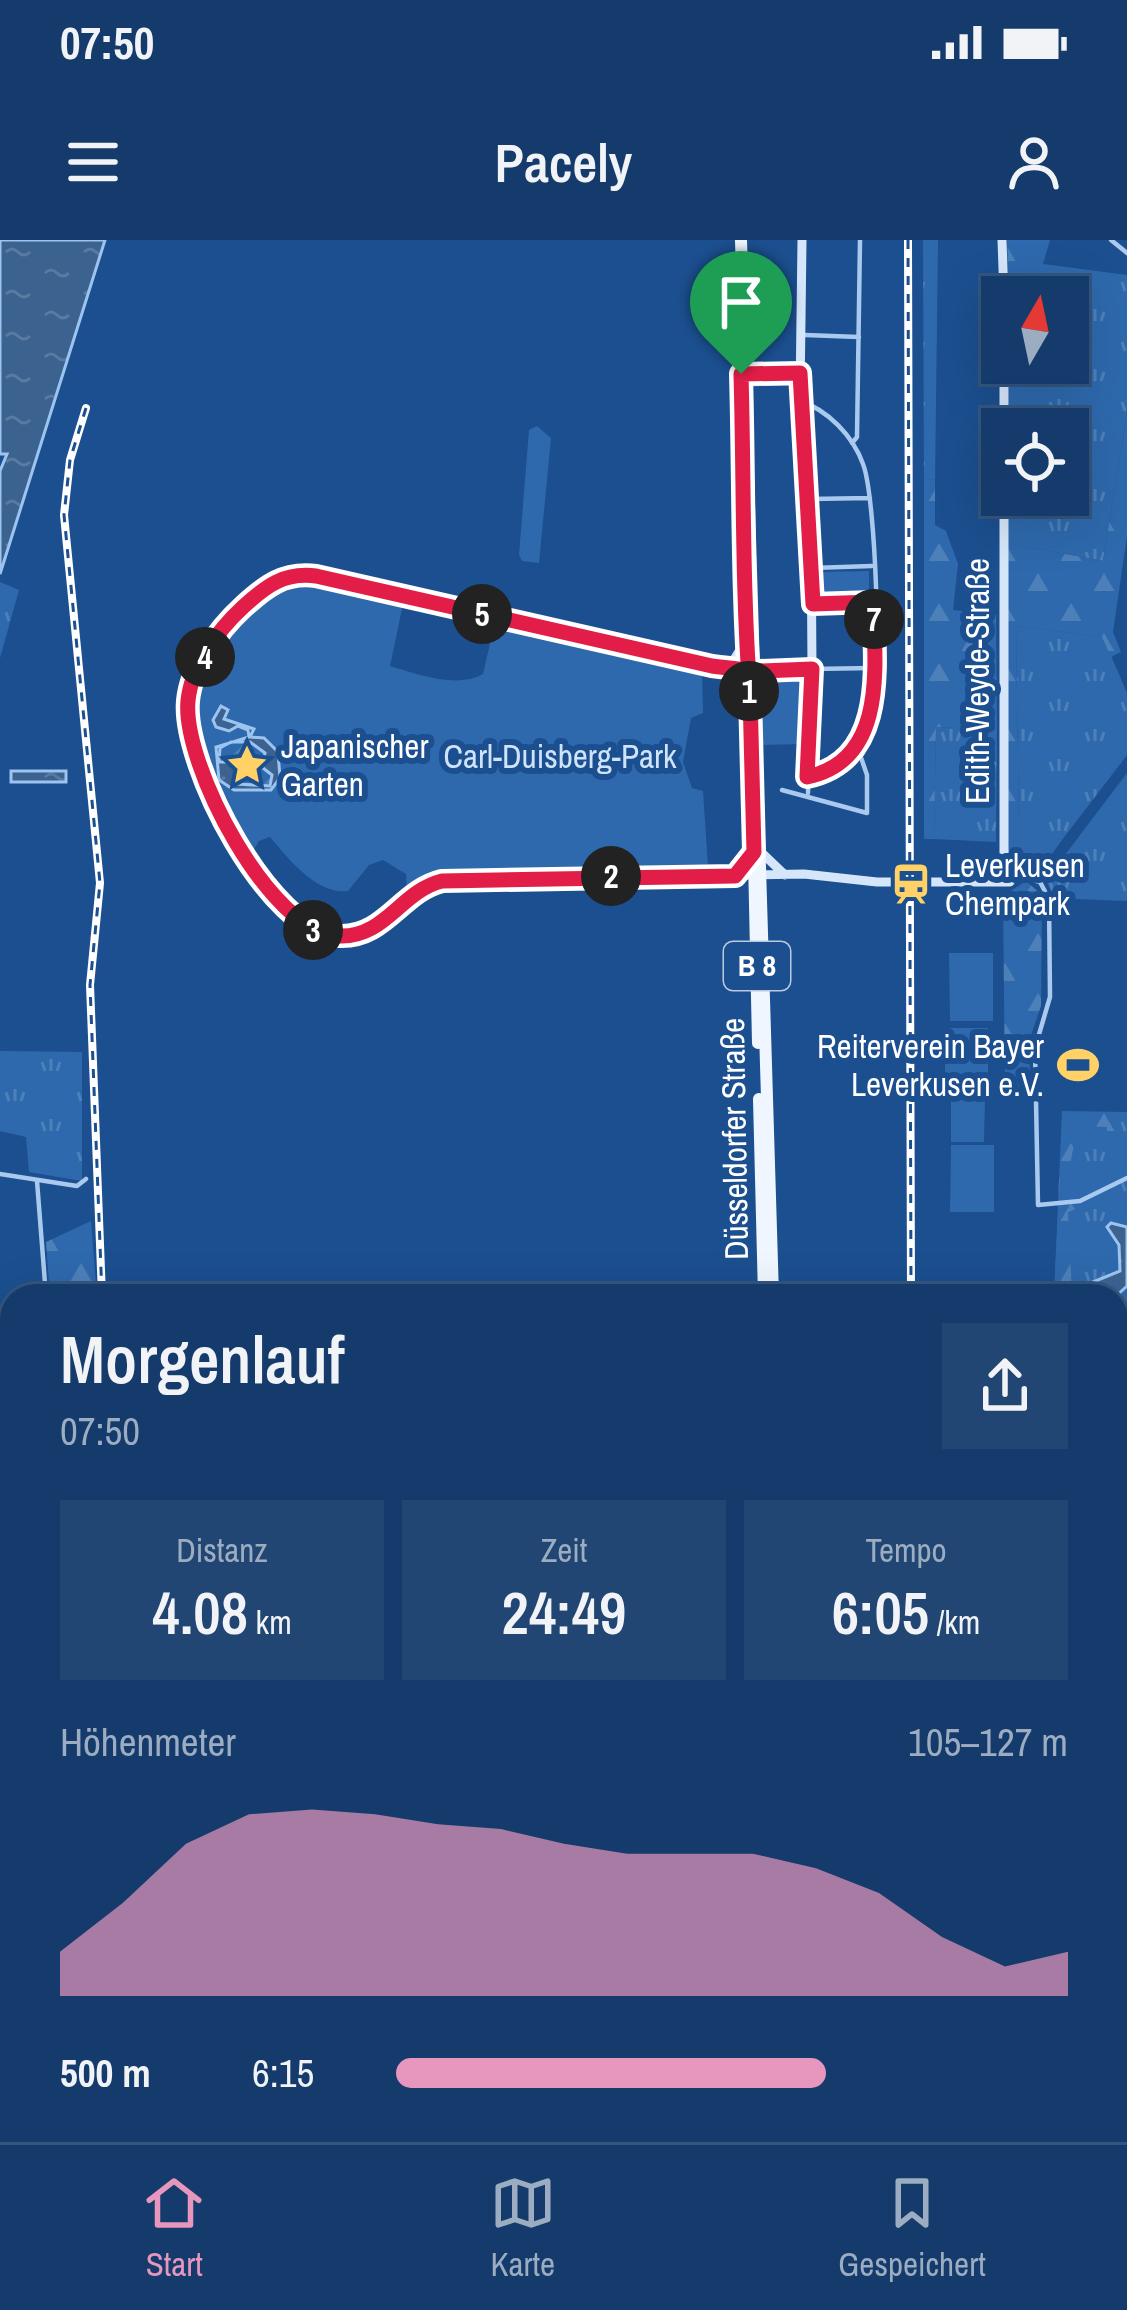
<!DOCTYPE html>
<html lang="de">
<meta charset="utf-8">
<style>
:root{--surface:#143b6b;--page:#214673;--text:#f1f3f6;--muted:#9dadc1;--line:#33557e;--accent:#e797bd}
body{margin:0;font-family:"Archivo Narrow",sans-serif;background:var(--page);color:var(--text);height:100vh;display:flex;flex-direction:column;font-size:45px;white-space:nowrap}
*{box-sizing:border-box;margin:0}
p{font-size:39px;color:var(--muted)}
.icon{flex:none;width:66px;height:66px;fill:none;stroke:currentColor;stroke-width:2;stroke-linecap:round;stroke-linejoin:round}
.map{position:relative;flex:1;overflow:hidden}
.drawer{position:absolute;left:0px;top:1044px;width:1128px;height:858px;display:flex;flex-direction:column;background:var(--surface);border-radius:36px 36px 0 0;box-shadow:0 12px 48px #0002,0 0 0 3px var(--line)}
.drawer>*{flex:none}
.needle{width:78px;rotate:9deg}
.controls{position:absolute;left:981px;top:36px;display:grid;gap:24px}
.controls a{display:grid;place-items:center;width:108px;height:108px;border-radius:0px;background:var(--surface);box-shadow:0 12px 48px #0002,0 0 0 3px var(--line);font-size:60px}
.pin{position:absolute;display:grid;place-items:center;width:102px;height:102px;color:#fff;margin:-123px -51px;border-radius:50% 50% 50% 0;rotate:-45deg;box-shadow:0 0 12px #0007}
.pin .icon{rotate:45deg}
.km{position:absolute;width:60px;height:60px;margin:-30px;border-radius:50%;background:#222;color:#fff;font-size:33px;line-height:60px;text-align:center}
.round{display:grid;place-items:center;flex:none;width:126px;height:126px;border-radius:0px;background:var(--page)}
.overview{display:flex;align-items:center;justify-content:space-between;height:204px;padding:0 60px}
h1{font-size:66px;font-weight:600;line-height:90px}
.stats{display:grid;grid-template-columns:repeat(3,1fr);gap:18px;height:204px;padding:12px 60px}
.stats div{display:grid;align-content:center;border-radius:0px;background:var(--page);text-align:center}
.stats b{font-size:60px;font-weight:600}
.stats small{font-size:33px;font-weight:400}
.stats p{font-size:33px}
.chart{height:336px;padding:24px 60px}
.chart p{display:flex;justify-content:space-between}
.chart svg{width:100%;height:216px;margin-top:12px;fill:var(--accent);opacity:.7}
ul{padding:0 60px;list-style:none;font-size:39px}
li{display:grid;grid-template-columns:192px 144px 1fr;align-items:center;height:90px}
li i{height:30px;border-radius:15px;background:var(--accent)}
.status{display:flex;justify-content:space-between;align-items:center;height:84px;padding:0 60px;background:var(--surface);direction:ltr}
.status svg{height:33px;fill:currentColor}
header{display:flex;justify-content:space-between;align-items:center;height:156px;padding:0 60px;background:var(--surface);font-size:54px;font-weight:600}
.menu{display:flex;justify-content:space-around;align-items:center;height:168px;border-top:3px solid var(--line);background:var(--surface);font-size:33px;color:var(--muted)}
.menu a{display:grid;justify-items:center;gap:6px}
.menu .on{color:var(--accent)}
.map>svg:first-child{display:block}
</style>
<div class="status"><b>07:50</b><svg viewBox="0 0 49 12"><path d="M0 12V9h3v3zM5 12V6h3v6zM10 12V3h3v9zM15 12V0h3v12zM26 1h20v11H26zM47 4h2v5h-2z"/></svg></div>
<header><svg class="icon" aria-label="menu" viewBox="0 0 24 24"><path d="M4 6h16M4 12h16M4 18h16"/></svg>Pacely<svg class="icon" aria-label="person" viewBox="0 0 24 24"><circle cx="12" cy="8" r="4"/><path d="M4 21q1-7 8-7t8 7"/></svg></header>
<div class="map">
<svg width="1127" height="1902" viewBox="0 0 1127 1902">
<defs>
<pattern id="grass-tufts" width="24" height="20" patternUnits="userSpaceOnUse" patternTransform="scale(3)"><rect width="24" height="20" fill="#2e69ad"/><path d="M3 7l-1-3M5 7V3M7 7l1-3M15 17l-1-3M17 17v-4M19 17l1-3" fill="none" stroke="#4d80b9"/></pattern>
<pattern id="forest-firs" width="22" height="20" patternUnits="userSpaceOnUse" patternTransform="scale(3)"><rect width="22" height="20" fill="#2e69ad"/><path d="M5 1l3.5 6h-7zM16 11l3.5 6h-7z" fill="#4d80b9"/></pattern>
<pattern id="garden-furrows" width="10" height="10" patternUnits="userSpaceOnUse" patternTransform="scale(3)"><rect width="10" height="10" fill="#2e69ad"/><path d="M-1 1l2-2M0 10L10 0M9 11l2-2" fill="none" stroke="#4d80b9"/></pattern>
<pattern id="water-ripples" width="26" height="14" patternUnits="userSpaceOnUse" patternTransform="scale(3)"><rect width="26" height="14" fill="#3c6290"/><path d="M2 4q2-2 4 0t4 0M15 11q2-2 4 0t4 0" fill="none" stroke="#597aa1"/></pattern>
</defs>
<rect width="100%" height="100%" fill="#1b4f8f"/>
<path fill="url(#grass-tufts)" d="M923 0H938L935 240 924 239Z
M1028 22 1127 35V172L1103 321 1007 303V255H1068V189H1008L1009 123H1068V57H1017Z
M0 342 19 350 0 418Z
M1016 386 1103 397 1127 453V515L1062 600 1019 589Z
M936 487 997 490 996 602 934 599Z
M1127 533V661L1054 658 1046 640Z
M0 811 82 812V941L29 932 26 897 0 891Z
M1062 871 1127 872V1432L1116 1434V1056H1054Z
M1127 1452V1686L1116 1685V1504Z"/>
<path fill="url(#forest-firs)" d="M1007 0H1050L1043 24 1028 23 1017 57H1009Z
M1127 172V296L1113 392 1121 412 1111 417 1102 397 1016 386 1019 588 1062 600 1037 635 1019 629 1008 616 1007 303 1103 321Z
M924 239 935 240V285L946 291 958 324 953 370 996 375 997 490 936 487 934 599H924Z
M1026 641 1042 655 1041 766 1029 801 1030 854H1005L1003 656Z
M1063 872 1117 873V909L1127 911V916L1106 912 1107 887 1078 886 1070 924 1096 962 1068 972 1072 1056H1054Z
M91 981 97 1056H50L46 1002Z
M1127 1455V1531L1120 1552 1127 1559 1116 1577V1505Z
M0 1517 12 1520V1594H0L4 1554Z
M1116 1688 1127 1736V1902H1107L1105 1890H1116Z
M9 1797 12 1798V1856L0 1850V1799Z
M63 1890H137L138 1902H67Z
M144 1890H206L211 1902H145Z
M590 1890H769V1902H580L591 1896Z"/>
<path fill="#2e69ad" d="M537 186 551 198 539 323 522 321 519 315 529 190Z
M869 331V360L818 361V332Z
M287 342 403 364 390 426C417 434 457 449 483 434L494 386 702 432 703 473 691 478 683 522 692 548 703 551 708 626 452 632 407 653 406 634 383 620 369 625 348 651C316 655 288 618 270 597L259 601 251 614C237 595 226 572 216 550 172 455 198 395 287 342Z
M811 434 803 504 763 505 762 437Z
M949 713H993V781H950Z
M945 788H988V855L945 854Z
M951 859 985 860 984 902H951Z
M951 905H994V972H950Z"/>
<path fill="url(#garden-furrows)" d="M251 502 265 513 263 528 272 535 271 546 242 547 229 522 219 523 225 503Z
M305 1890H365L371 1902H312Z"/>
<path fill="url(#water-ripples)" stroke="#9cc4f0" stroke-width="3" fill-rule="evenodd" d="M0 0H105L0 334V231L7 214H0Z
M221 466 228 470 224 479 254 489 250 497 264 498 278 512 280 538 271 550H234L219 540 216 507 249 497 248 490 238 486 229 491 216 487 213 480ZM231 502H250L265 513 263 528 272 535 270 546 238 544V532L229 522H219L220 508Z
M11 531H66V542H11Z
M1111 983 1127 987V1046L1116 1056H1097L1093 1042 1120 1031 1119 1005 1107 987Z"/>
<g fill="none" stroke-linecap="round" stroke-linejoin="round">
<path stroke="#a9c9ee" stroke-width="4.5" d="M1111 0 1127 13
M805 95 859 97
M746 133H800
M747 144 800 143
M800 161C828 170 853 196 863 224 876 257 882 442 872 475 863 501 835 531 807 537
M852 203 857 197 860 0
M810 259 870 258
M812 328 872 326
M813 364 873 362
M782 550 867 573V535L856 503
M808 553 812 429 873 428
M1015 634 1040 642 1049 659 1050 757 1035 808 1038 965 1080 961 1127 938
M0 934 77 946 86 939
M37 941 46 1056
M0 1082H12
M0 1246 12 1245
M0 1352 12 1323
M0 1409 12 1359
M1116 1436 1127 1434
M0 1438 12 1440
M465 1902 493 1890
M522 1902 526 1890"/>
<path stroke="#d6e6fa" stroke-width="9" d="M802 0 800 157 811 284 812 429 712 426 295 335C245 347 183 415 184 468 184 528 274 695 341 697 385 697 401 650 442 641L804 634 877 642H1010L1015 632 1004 626
M1002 0 1004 57
M1004 189V123
M730 426 747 399
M729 430 745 440 750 454
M762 613 785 635
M1004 626V255
M141 1890 143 1902"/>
<path stroke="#f0f6ff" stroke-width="12" d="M741 0 773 1056
M754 619 758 803
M759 859 764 1056
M783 1890V1902
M791 1890V1902"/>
<g stroke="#fff" stroke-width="8">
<path id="rail" d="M908 0 911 1056
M86 168 70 220 64 275 100 643 90 745 102 1056
M302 1890 309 1902
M909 1902V1890"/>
</g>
<use href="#rail" stroke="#1b4f8f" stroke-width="3" stroke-dasharray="9" stroke-linecap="butt"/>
</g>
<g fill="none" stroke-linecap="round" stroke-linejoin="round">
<g stroke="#fff" stroke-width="24">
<path id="route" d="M741 134C744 240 742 347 750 454L754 612 735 636 442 641C401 651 385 698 339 696 270 694 182 524 188 461 191 427 218 390 243 367 266 346 284 332 316 336L712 426C728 428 744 430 760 431L812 429 807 537C888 520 875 424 873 362L813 364 800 133 741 134"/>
</g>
<use href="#route" stroke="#e11d48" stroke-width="15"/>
</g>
<defs>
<g id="sight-bare" transform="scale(3.24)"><path d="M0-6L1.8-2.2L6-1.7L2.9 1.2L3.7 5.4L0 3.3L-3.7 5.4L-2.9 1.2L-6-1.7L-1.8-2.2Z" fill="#ffd166" stroke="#1b4f8f" stroke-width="2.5" paint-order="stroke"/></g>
<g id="station-bare" transform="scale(3.24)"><path d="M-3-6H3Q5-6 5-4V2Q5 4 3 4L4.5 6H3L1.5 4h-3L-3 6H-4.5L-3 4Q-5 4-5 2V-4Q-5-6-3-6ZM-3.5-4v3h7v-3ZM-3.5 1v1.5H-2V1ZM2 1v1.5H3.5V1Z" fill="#ffd166" stroke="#1b4f8f" stroke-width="2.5" paint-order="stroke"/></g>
<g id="stadium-bare" transform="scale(3.24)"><path d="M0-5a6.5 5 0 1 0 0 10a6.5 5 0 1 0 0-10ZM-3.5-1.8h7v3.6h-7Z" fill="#ffd166" stroke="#1b4f8f" stroke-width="2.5" paint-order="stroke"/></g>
</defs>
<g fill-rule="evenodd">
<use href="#sight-bare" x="247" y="525"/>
<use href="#station-bare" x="911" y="644"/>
<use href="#stadium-bare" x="1078" y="825"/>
</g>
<g text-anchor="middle" stroke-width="12" stroke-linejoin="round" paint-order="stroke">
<rect fill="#1b4f8f" stroke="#bbcadd" stroke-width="3" x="724" y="702" width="66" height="48" rx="9"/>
<g font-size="30" font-weight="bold" fill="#fff">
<text x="757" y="736">B 8</text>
</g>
<g font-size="33" fill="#fff" stroke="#1b4f8f">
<text transform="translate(977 441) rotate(-90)" y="12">Edith-Weyde-Straße</text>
<text transform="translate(734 899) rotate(-91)" y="12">Düsseldorfer Straße</text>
</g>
<g font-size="33" fill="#fff" stroke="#1b4f8f" text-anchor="start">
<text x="281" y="518">Japanischer<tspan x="281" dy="38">Garten</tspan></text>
<text x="945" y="637">Leverkusen<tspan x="945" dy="38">Chempark</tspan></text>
<text x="1044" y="818" text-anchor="end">Reiterverein Bayer<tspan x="1044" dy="38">Leverkusen e.V.</tspan></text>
</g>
<g font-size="33" fill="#cfe3fa" stroke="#1b4f8f">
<text x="560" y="528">Carl-Duisberg-Park</text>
</g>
</g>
</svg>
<div class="controls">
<a><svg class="needle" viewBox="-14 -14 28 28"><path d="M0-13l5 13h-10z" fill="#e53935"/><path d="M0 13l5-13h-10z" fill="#9dadc1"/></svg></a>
<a><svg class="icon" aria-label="locate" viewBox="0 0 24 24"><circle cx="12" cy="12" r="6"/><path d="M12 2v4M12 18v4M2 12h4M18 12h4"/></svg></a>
</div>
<div class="pin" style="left:741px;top:134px;background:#1e9e55"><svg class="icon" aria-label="arrive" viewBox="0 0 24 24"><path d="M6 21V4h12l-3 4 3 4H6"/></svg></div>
<b class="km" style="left:749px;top:451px">1</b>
<b class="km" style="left:611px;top:636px">2</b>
<b class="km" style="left:313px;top:690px">3</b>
<b class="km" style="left:205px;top:417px">4</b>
<b class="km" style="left:482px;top:374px">5</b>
<b class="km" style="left:874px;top:379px">7</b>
<section class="drawer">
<div class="overview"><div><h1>Morgenlauf</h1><p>07:50</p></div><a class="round"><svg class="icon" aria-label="share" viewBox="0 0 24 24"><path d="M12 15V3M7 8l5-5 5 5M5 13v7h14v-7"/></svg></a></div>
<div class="stats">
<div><p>Distanz</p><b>4.08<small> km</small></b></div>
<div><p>Zeit</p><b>24:49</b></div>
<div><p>Tempo</p><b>6:05<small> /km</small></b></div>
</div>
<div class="chart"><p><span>Höhenmeter</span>105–127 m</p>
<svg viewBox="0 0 160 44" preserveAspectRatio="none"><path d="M0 44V35L10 25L20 13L30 7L40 6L50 7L60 9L70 10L80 13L90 15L100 15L110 15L120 18L130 23L140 32L150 38L160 35V44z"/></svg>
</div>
<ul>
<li><b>500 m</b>6:15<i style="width:64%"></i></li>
</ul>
</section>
</div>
<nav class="menu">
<a class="on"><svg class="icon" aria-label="home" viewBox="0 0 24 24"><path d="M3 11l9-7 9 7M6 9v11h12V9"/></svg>Start</a>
<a><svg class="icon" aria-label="map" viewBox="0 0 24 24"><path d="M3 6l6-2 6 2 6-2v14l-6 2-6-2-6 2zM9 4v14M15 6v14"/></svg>Karte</a>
<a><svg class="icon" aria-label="saved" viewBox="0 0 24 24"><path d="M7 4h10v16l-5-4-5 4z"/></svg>Gespeichert</a>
</nav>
